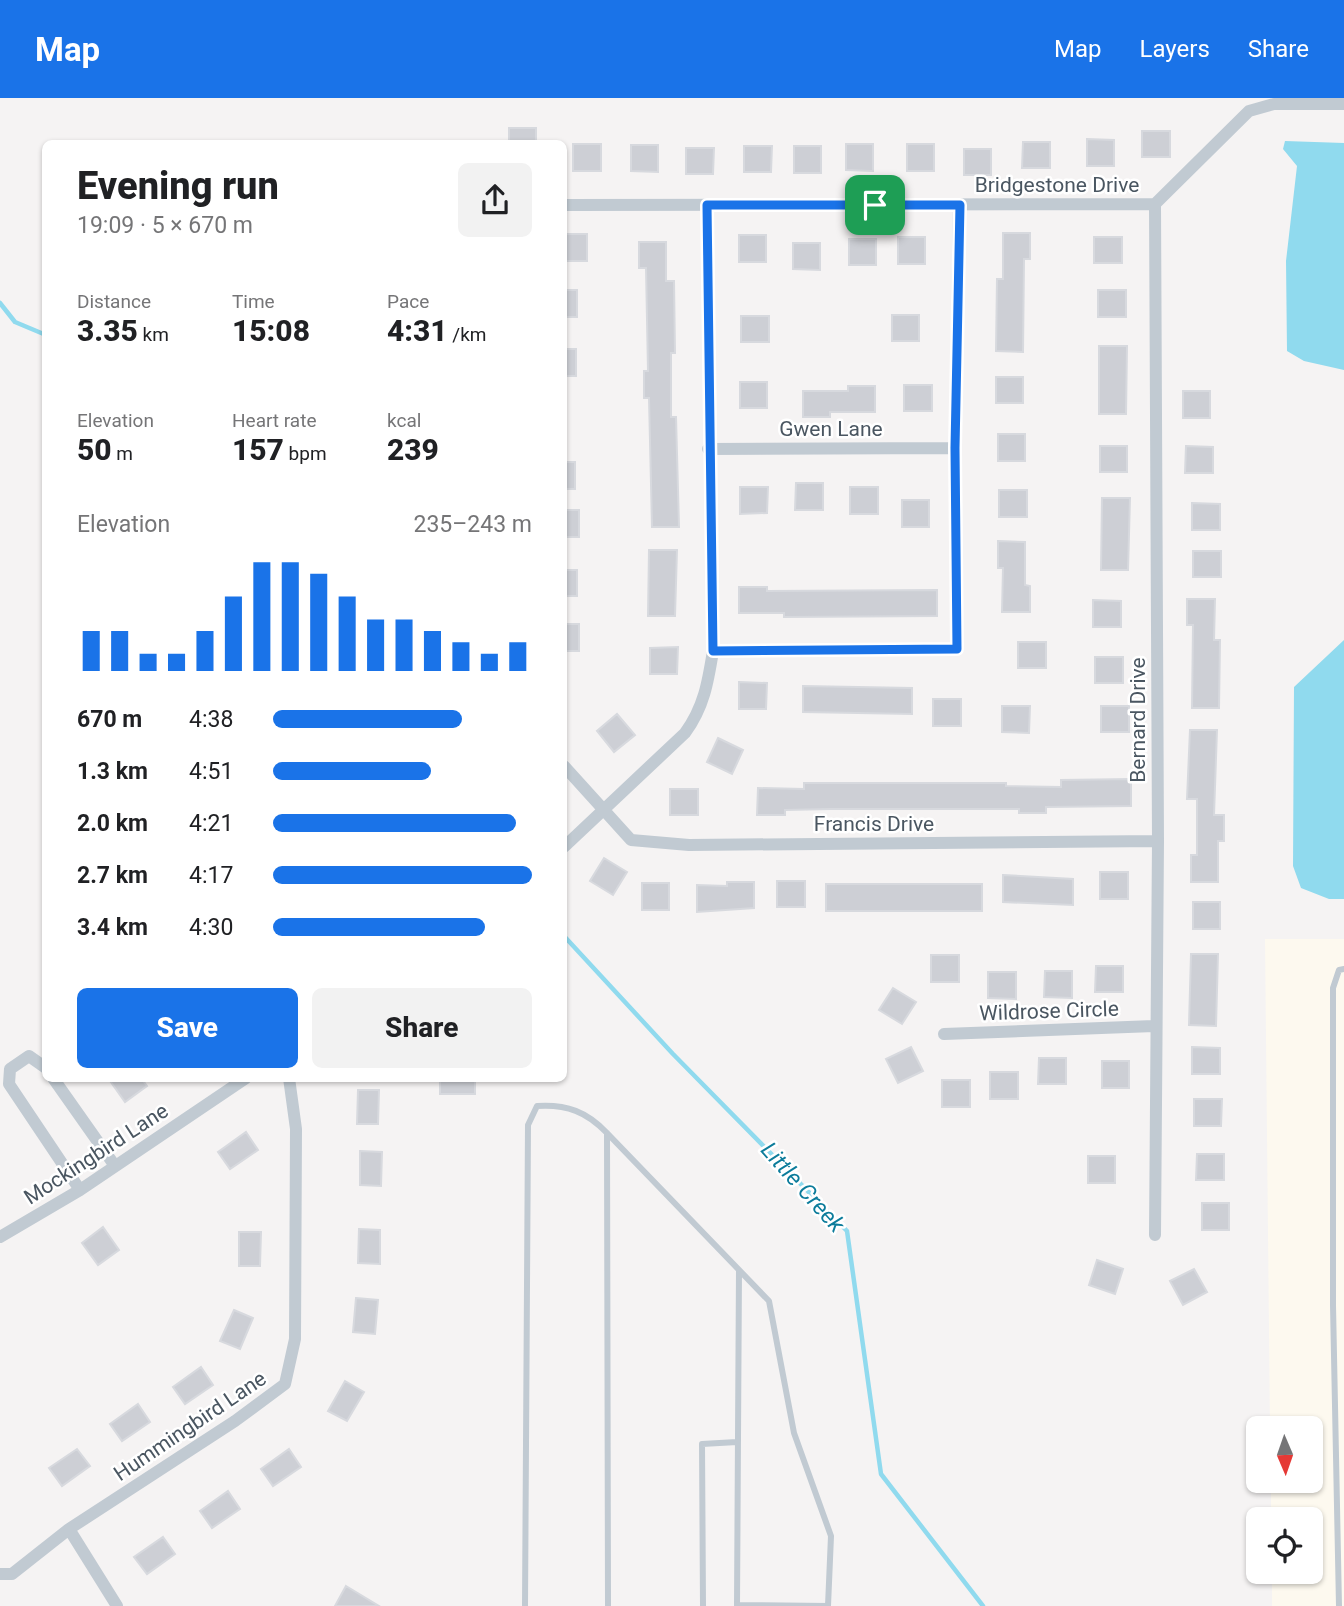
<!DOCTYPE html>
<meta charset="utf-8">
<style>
:root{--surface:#fff;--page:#f2f2f2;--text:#202124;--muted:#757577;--accent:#1a73e8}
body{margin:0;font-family:Roboto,sans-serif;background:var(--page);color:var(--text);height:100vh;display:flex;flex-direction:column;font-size:26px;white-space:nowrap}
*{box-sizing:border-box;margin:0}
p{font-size:23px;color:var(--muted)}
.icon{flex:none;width:38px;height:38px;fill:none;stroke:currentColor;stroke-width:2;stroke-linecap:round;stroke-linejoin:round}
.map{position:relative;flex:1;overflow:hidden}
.drawer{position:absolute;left:42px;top:42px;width:525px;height:942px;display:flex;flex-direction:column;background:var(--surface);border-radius:10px;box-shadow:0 2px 5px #0004}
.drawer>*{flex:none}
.needle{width:46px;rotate:178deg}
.tools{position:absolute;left:1246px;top:1318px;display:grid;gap:14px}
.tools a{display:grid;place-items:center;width:77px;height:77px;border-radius:10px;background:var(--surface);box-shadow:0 2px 5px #0004;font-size:35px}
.pin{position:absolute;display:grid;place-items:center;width:60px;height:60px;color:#fff;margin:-30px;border-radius:14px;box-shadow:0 4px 10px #0006}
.round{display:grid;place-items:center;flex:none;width:74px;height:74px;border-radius:10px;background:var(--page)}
.overview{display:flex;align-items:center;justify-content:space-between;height:119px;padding:0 35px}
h1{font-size:38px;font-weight:800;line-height:52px}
.stats{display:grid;grid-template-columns:repeat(3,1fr);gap:10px;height:119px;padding:7px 35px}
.stats div{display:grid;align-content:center}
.stats b{font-size:30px;font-weight:800}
.stats small{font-size:19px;font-weight:400}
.stats p{font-size:19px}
.chart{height:196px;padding:14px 35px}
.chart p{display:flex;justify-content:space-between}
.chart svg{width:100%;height:126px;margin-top:7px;stroke:var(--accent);stroke-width:6}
.cta{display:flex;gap:14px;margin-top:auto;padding:14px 35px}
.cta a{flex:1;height:80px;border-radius:10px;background:var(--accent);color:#fff;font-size:28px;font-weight:800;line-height:80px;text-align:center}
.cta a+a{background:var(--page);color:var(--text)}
ul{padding:0 35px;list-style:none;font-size:23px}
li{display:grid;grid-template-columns:112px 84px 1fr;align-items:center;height:52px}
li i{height:18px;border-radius:9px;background:var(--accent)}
header{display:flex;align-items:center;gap:42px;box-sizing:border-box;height:98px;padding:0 35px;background:var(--accent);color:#fff}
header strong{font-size:33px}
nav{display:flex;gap:38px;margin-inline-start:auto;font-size:24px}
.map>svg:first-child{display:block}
</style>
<header>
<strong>Map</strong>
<nav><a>Map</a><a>Layers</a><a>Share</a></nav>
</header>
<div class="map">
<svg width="1344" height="1508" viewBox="0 0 1344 1508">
<rect width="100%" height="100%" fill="#f5f3f3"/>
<path fill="#fdf9ef" d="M1265 841H1344V1508H1272V1474H1311V1421H1271V1383L1311 1382V1330H1270Z"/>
<path fill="#90daee" d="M1285 43 1344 45V272L1304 263 1287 253 1286 163 1297 68 1283 51Z
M1344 542V801H1329L1301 790 1293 768 1294 589Z"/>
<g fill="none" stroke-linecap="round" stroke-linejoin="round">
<path stroke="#90daee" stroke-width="4.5" d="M0 205 15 224 46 237
M564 838 673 956 847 1133 881 1376 983 1508"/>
</g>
<path fill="#cdcfd5" stroke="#d7d9de" stroke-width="2" d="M509 30H536V46H509Z
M1142 33H1170V59H1142Z
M1087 41 1114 42V68H1087Z
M1023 44H1050V70H1022Z
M573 46H601V73H573Z
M846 46H873V73L846 72Z
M907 46H934V73H907Z
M631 47H658V74L631 73Z
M744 48H772L771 74H744Z
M794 48H821V75H794Z
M686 50H714L713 76H686Z
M964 51H991V77H964Z
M1003 135H1030V161H1024L1023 254 996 253 997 181H1003Z
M564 136H587V163H564Z
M739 137H766V164H739Z
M898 139H925V166H898Z
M1094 139H1122V165H1094Z
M849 141H876V167H849Z
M639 144H666V183H674L675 255H671V319H676L679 429H652L649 300H644V273H648L646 170H639Z
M793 145H820V172L793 171Z
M564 192H577V219H564Z
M1098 192H1126V219H1098Z
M892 217H919V243H892Z
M741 218H769V244H741Z
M1099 248H1127L1126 316H1099Z
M564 251H576V278H564Z
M996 279H1023V305H996Z
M740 284H767V310H740Z
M904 287H932V313H904Z
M848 288H875V314H830V319H803V293H848Z
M1183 293H1210V320H1183Z
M998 336H1025V363H998Z
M1100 348H1127V374H1100Z
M1186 348 1213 349V375H1185Z
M564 364H575V391H564Z
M796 385H823V412H795Z
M740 389H768L767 415 740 416Z
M850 389H878V416H850Z
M999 392H1027V419H999Z
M1102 400H1130L1128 472H1101Z
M902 402H929V429H902Z
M1192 405 1220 406V432H1192Z
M564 412H579V439H564Z
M998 443 1025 444V487L1030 488V514H1002L1003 470H998Z
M649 452H677L675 518H648Z
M1193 453H1221V479H1193Z
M564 472H577V498H564Z
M739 489H767V493L937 492V518L784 519V515H739Z
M1187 501H1215L1214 542H1220L1219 610H1192L1193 527H1187Z
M1093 502 1121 503V529H1093Z
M564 526H579V553H564Z
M1018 544H1046V570H1018Z
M678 549 677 576H650V550Z
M1095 559H1123V585H1095Z
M739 584 767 585 766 611H739Z
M803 588 912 590V616L803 614Z
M933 601H961V628H933Z
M1002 608H1030L1029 635 1002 634Z
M1101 608H1129V634H1101Z
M617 616 635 637 614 654 597 633Z
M1190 632H1217L1214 717H1224V743H1218V784H1191V757H1197V701H1187Z
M718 640 743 652 732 676 707 664Z
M1131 681V708L1046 709V715H1019V711H831L785 712V717H757L758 690 804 691V685H1006V688L1061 689V682Z
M670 691H698V717H670Z
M604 760 627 774 613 797 590 783Z
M1100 774H1128V801H1100Z
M1003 777 1073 781V807L1003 804Z
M777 783H805V809H777Z
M727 784H754V810L697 814V787L727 788Z
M642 785H669V812H642Z
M826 786H982V813H826Z
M1193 804H1220V831H1193Z
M1191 856H1218L1216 928 1189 927Z
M931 857H959V884H931Z
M1096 868H1123V894H1095Z
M1045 873H1072V900L1044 899Z
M988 874H1016V901L988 900Z
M893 890 916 904 902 926 879 912Z
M911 949 923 973 898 985 886 961Z
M1192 949 1220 950V976H1192Z
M1039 960H1066V986H1038Z
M1102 963H1129V990H1102Z
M990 974H1018V1001H990Z
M108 980H141L147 988 125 1004Z
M440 980H475V996H440Z
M942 982H970V1009H942Z
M358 992H379L378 1026H357Z
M1194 1001H1222L1221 1028H1194Z
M246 1034 258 1052 230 1071 218 1054Z
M360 1053 382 1054 381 1088 360 1087Z
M1197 1056H1224V1082H1196Z
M1088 1058H1115V1085H1088Z
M1202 1105H1229V1132H1202Z
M103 1129 119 1152 98 1167 82 1145Z
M359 1131 380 1132V1166L358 1165Z
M239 1134H261L260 1168H239Z
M1097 1162 1123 1171 1115 1196 1089 1187Z
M1194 1171 1207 1194 1183 1207 1170 1183Z
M356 1200 378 1202 375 1236 353 1234Z
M234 1212 253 1220 240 1251 220 1243Z
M201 1269 213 1287 185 1306 173 1289Z
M345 1283 364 1294 347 1323 328 1313Z
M138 1306 150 1324 122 1343 110 1326Z
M77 1351 90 1368 62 1388 49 1370Z
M289 1351 301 1369 273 1388 261 1371Z
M228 1393 240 1411 212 1430 200 1413Z
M163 1439 175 1456 147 1476 134 1459Z
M346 1488 379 1508H335Z"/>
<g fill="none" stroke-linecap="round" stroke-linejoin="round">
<path stroke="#c1cad2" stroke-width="6" d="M607 1035 608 1508
M525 1508 528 1027 537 1008C567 1006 587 1014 607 1035L769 1203 794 1335 831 1438 828 1508 737 1507 739 1172
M703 1508 702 1346 737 1344
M1339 1508 1333 1207V890L1339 872 1344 871"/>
<path stroke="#c1cad2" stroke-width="12" d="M1155 106 1158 743 1155 1137
M564 107 1155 106 1249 13 1274 6H1344
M708 351 955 350
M713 553 957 551 955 350 959 107
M564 668 631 742 689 747 1158 743
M564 749 685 635C704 609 708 584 713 553L707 107
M944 936 1154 928
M46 970 29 958 10 971 9 986 80 1092
M53 980 115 1068
M0 1139 80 1092 246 980
M69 1431 117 1508
M0 1476H12L69 1431 235 1323 285 1286 295 1241 296 1031 289 980"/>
</g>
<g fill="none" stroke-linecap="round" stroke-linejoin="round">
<g stroke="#fff" stroke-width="14">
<path id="route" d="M707 107H960L955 350 957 551 713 553Z"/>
</g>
<use href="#route" stroke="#1a73e8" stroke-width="9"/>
</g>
<g text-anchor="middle" stroke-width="5" stroke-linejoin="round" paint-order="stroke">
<g font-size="21" fill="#4a5661" stroke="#fff">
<text x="1057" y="94">Bridgestone Drive</text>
<text x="831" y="338">Gwen Lane</text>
<text transform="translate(1138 622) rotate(-90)" y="7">Bernard Drive</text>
<text x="874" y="733">Francis Drive</text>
<text transform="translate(1049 913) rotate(-2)" y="7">Wildrose Circle</text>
<text transform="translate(96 1056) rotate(-33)" y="7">Mockingbird Lane</text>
<text transform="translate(190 1328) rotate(-34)" y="7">Hummingbird Lane</text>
</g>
<g font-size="23" font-style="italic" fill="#0c7c9b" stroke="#fff">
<text transform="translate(803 1089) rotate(48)" y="8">Little Creek</text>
</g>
</g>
</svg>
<div class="tools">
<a><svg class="needle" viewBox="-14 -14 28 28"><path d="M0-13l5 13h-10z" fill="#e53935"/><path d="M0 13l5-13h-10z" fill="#757577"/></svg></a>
<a><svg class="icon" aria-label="locate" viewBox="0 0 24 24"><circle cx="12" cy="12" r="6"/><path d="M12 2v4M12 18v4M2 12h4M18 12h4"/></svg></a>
</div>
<div class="pin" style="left:875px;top:107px;background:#1e9e55"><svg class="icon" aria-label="arrive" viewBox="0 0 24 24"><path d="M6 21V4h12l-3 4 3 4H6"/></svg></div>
<section class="drawer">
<div class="overview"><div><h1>Evening run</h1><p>19:09 · 5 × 670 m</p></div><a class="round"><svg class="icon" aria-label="share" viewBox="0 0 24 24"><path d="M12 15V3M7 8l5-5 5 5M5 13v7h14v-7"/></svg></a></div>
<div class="stats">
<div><p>Distance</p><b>3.35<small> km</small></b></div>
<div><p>Time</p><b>15:08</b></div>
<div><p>Pace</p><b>4:31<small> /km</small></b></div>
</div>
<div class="stats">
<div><p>Elevation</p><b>50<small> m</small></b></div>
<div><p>Heart rate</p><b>157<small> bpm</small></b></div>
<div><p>kcal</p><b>239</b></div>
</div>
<div class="chart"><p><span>Elevation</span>235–243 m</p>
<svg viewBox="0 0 160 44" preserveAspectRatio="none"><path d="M5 44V30M15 44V30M25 44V38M35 44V38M45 44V30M55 44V18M65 44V6M75 44V6M85 44V10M95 44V18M105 44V26M115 44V26M125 44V30M135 44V34M145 44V38M155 44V34"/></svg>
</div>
<ul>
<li><b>670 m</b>4:38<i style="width:73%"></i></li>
<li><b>1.3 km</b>4:51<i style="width:61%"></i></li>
<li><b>2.0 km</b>4:21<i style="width:94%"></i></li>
<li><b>2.7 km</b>4:17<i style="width:100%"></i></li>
<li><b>3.4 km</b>4:30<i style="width:82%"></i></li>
</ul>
<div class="cta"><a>Save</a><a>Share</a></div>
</section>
</div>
